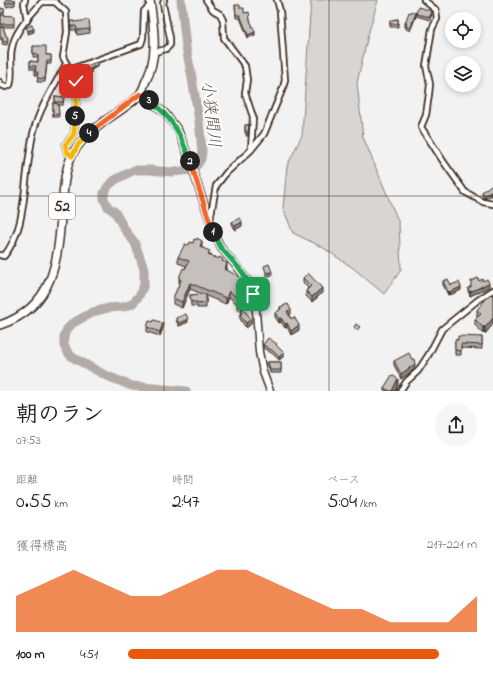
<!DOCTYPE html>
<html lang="ja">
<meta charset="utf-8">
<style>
:root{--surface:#fff;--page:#f6f6f6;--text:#202124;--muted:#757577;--accent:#ea580c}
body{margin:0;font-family:"Indie Flower","Klee One",sans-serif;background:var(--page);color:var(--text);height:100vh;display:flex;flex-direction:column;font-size:15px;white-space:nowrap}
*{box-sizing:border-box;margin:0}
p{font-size:13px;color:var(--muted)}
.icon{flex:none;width:22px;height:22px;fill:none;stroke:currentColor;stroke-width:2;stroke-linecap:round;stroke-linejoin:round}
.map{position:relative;height:391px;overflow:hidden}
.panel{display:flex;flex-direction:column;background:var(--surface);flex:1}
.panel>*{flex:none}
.buttons{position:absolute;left:445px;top:12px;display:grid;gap:8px}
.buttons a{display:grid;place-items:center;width:36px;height:36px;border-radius:50%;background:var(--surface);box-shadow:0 2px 6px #0003;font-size:20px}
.pin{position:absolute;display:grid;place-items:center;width:34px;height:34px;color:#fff;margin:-17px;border-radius:8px;box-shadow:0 2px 6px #0006}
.km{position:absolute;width:20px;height:20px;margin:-10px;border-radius:50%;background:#222;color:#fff;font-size:11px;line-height:20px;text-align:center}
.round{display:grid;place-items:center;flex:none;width:42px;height:42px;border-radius:21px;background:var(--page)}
.head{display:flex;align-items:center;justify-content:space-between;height:68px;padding:0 16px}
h1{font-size:22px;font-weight:600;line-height:30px}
.metrics{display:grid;grid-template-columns:repeat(3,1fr);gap:6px;height:68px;padding:4px 16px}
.metrics div{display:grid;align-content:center}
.metrics b{font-size:20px;font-weight:600}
.metrics small{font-size:11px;font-weight:400}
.metrics p{font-size:11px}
.chart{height:112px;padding:8px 16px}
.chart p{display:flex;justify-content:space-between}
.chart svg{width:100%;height:72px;margin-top:4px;fill:var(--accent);opacity:.7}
ul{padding:0 16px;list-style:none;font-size:13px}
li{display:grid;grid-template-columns:64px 48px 1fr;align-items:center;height:30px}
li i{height:10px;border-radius:5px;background:var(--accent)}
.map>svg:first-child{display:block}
</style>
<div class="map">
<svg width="493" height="391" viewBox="0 0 493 391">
<rect width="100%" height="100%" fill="#f3f2f2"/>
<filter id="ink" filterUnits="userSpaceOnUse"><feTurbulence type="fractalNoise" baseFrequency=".025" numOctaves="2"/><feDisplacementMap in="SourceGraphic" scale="8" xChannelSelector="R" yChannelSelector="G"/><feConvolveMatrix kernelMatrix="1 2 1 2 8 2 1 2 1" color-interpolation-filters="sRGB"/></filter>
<g filter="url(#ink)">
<path fill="#d8d5d2" stroke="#8a8078" d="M311 0H378L368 35 357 83 363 137 399 223 401 270 384 294 353 268 322 247 293 233 283 208 287 166 302 135Z"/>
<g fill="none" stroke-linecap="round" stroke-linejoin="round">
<path stroke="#b2aba7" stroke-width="9" d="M181 0 186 48 191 72 199 121 202 151 201 159 198 164 191 170 172 172 149 170H134L115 180 108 186 104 193V199L108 207 115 212 125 230 135 243 144 269V285L139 296 132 304 123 307 108 308 93 312 73 323 67 329 64 336V346L69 354 74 358 105 375 132 386 186 391"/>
<g stroke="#3b2a1e" stroke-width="8">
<path id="minor" d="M25 0 24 3 27 21
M206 0 213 10 220 14 223 20 224 38 245 66 247 80 245 93 253 117 251 150 226 173 216 186 210 220
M424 0 436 10 437 19 432 29 426 66 430 84 429 94 426 115 421 127 443 161 465 192 483 202 493 204
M155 52 166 49 170 45V38L163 4 164 0
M69 70 141 44 143 38 144 11 151 4
M0 82 1 85 6 87 10 85C14 73 9 60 12 48 15 30 31 15 42 2H55L66 12 67 32 63 57 76 81 77 91 74 134 65 145 67 152 72 156
M251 150 264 134 283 88 285 80 280 11 277 0
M0 255 4 256C21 235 23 207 26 181 28 164 30 146 34 130 40 107 55 85 66 64
M400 391 406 382 418 371 429 354 442 329 478 300 493 290"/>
</g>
<g stroke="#3b2a1e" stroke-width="9">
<path id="tertiary" d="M140 94 165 113 178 130 186 150 214 233 221 248 239 269 248 281 253 294 256 311 259 352 263 372 270 391"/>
</g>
<g stroke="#3b2a1e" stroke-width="10">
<path id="primary" d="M0 325C57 306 58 256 62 205 64 189 64 172 71 157 79 141 92 131 106 120 115 114 134 102 140 94 142 91 144 87 145 83 159 56 154 29 150 0"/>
</g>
<use href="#minor" stroke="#fff" stroke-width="4.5"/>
<use href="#tertiary" stroke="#fff" stroke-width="6"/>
<use href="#primary" stroke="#fff" stroke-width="7"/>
</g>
<path fill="#aaa5a3" stroke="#3b2a1e" d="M5 0H15V5L6 7Z
M235 5 240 8 250 20 255 35 248 38 240 18H236Z
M0 8 4 9V15L14 24V27H3L6 36 8 39 7 45 2 44 3 40H1L0 37V28L3 27H1Z
M411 13H416L432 14 430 20 416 16 410 31 406 29V27H405V23Z
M398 19V27H390V20Z
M70 21 74 22 90 29V33L77 35 76 30H71Z
M33 46 46 55H51V64H47L45 82H37L38 75H35V69H30V61L38 62V57H33Z
M98 66 91 70V74L84 77 80 70V68Z
M55 96 64 97 63 105H58L59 117H53V103H55Z
M245 125H249L248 136H246V133H245Z
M493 185V198L491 195 485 199 484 198 482 195V192Z
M232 222 242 226 235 230 232 225Z
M193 243 202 247V248L210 255 223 261 227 269V270L245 287V288L246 295 245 298V304L243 309 251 324 246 328 240 319V315L242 313V311V312L237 309V304L229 297 226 304 206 296V308H197V306H191L190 295 202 294 190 289 182 308 173 304V298L179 285V278L185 269 186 266 178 263V257L189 245Z
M303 278 322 293 312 302 306 296V291L308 288 303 283Z
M443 281 461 290 450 295V294L448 295 443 285Z
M479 281H483L489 287 470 296 468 291V288Z
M493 296V324L485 334 484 332 483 334 475 325V319L478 317 477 316V310Z
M280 307 291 314 289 315 299 330 291 335 287 327 285 328 281 322 279 323 275 317V313L280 310Z
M176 318 188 322 179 326 176 321Z
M153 322 163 328 160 336 147 332V327Z
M482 337V349L461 348V355H455V340Z
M263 345 277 346 284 356 279 360 273 354 263 348Z
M394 361 415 369 401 379 394 365Z
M268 362H281V373H270L268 366Z
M398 384 395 391H384V388Z"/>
<path fill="#8b8684" stroke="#3b2a1e" d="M416 13V16L410 31V28Z
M34 29V32L28 34V31Z
M255 32V35L248 38V35Z
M98 64V66L90 71V69Z
M91 71V74L84 77V75Z
M491 192V195L485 199V195Z
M242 222V226L235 230V226Z
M202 241V247L200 253V247Z
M227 263V269L225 275V269Z
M272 272V275L266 277V273Z
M245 280V287L243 294V287Z
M190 283V289L182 308V302Z
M489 283V287L470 296V292Z
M461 287V290L450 295V292Z
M322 288V293L312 302V297Z
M246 289V295L243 303V297Z
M229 291V297L226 304V298Z
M450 291V294L448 295V292Z
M245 298V304L242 312V306Z
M291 310V314L287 316V311Z
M281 318V322L279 323V319Z
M493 318V324L485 334V328Z
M188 319V322L179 326V323Z
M251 319V324L246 328V323Z
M163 323V328L160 336V332Z
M287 323V327L285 328V324Z
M299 325V330L291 335V331Z
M484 326V332L483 334V328Z
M284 353V356L279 360V357Z
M415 364V369L401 379V374Z
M398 379V384L395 391H392Z"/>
<path fill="#c6c0bd" stroke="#3b2a1e" d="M5 0H15V2L6 3Z
M235 5H240V8H244V13L249 12 250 20 255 32 248 35 240 15H236Z
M418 7 432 11 430 17 416 14Z
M0 8 4 9V13H0Z
M412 11 416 13 410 28 406 26 407 23H405L409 12 411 13Z
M1 15 14 16V24H1Z
M398 19V24H390V20Z
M89 20 90 29 77 30 76 26H71L70 21H74V22Z
M32 25 34 29 28 31 26 27Z
M3 27 6 36 8 37 7 42 2 41 3 37H1L0 34V28Z
M33 46H46V55H51V61H47L45 79 37 78 38 72H35L36 66H30V61L38 62V54L33 53Z
M97 62 98 64 90 69 91 71 84 75 80 68Z
M55 96 64 97 63 102H55Z
M53 103 58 104 59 114 53 115Z
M245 125H249L248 133H246V130H245Z
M491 185 492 186 493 185V194L491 192 485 195H484L482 192Z
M240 218 242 222 235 226 232 222Z
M197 238 202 241 200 247 210 251 208 255 218 259 219 257 223 259 222 261 227 263 225 269 245 280 243 287 246 289 243 297 245 298 242 306 237 303 239 299 229 291 226 298 190 283 182 302 173 298 181 280 179 278 183 268 185 269 189 261 178 257 185 244 189 245 190 242 193 243 194 239 196 240Z
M269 264 272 272 266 273 264 266Z
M308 273 322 288 312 297 306 291 311 286 303 278Z
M478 278 479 281 482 279 483 281 487 279 489 283 470 292 468 288 471 287V281Z
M448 279 451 285 459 282 461 287 450 292V291L448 292 443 281Z
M206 294V303L197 304V302H191L190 295Z
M490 294 493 296V318L485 328 484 326 483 328 475 319 481 314 477 310Z
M288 304 291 310 287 311 291 319 294 317 299 325 291 331 287 323 285 324 281 318 279 319 275 313 281 309 280 307Z
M242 307 251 319 246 323 240 315 242 313Z
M186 314 188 319 179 323 176 318Z
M154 320 163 323 160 332 147 327 149 321 153 322Z
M356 324 360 327 357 330 354 327Z
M458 336 482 337V345L461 344V351L455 350V340H458Z
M268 338 277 344 276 345 284 353 279 357 273 351 263 345Z
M409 353 412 360 414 359 415 364 401 374 394 361Z
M268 362H281V370H270Z
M392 375 398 379 392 391H390L384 388Z"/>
</g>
<g fill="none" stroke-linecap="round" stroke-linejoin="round" filter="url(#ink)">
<g stroke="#fff" stroke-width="8">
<path id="split-1" d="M213 232 221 248 240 269 248 281 253 294"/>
</g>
<g stroke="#fff" stroke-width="8">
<path id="split-2" d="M190 161 213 232"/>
</g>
<g stroke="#fff" stroke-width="8">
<path id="split-3" d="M149 100C172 117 181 134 190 161"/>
</g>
<g stroke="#fff" stroke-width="8">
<path id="split-4" d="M89 133 140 94 149 100"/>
</g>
<g stroke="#fff" stroke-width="8">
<path id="split-5" d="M75 116 74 134 65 145 67 152 72 156 78 145 89 133"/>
</g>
<g stroke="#fff" stroke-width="8">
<path id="split-6" d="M75 116 77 91 76 81"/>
</g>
<use href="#split-1" stroke="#22a559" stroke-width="5"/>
<use href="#split-2" stroke="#f0652b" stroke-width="5"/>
<use href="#split-3" stroke="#22a559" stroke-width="5"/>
<use href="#split-4" stroke="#f0652b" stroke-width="5"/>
<use href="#split-5" stroke="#f5b400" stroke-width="5"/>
<use href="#split-6" stroke="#f5b400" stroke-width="5"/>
</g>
<path fill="none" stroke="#3b2a1e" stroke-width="1" stroke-opacity="0.55" d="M164 0V391M329 0V391M0 196H493"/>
<g text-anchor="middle" stroke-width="4" stroke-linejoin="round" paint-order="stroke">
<rect fill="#fff" stroke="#766a62" stroke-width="1" x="49" y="193" width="26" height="26" rx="3"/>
<g font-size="15" font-weight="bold" fill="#3b2a1e">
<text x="62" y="211">52</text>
</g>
<g font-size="17" font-style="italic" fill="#65574e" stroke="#fff">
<text transform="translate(212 114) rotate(83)" y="6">小狭間川</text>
</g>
</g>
</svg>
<div class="buttons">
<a><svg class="icon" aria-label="locate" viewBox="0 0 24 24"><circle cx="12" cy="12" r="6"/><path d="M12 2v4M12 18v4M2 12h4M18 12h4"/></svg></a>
<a><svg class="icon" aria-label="layers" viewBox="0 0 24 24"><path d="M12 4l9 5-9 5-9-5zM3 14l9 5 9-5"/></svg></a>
</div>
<div class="pin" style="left:253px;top:294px;background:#1e9e55"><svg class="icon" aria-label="arrive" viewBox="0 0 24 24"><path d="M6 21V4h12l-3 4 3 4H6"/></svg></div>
<div class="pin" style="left:76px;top:81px;background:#d93025"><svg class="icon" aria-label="check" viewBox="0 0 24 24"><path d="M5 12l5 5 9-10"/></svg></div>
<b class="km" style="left:213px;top:232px">1</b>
<b class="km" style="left:190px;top:161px">2</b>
<b class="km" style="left:149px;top:100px">3</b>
<b class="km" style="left:89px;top:133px">4</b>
<b class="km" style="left:75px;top:116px">5</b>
</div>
<section class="panel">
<div class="head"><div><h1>朝のラン</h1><p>07:53</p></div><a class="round"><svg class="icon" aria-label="share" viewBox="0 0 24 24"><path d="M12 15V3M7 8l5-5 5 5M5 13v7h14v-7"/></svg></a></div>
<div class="metrics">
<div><p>距離</p><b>0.55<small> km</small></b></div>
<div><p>時間</p><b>2:47</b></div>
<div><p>ペース</p><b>5:04<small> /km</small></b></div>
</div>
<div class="chart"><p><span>獲得標高</span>217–221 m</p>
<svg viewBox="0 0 160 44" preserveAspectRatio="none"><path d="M0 44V22L10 14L20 6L30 14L40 22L50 22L60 14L70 6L80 6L90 14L100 22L110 30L120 30L130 38L140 38L150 38L160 22V44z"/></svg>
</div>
<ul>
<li><b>100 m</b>4:51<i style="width:89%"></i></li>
</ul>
</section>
